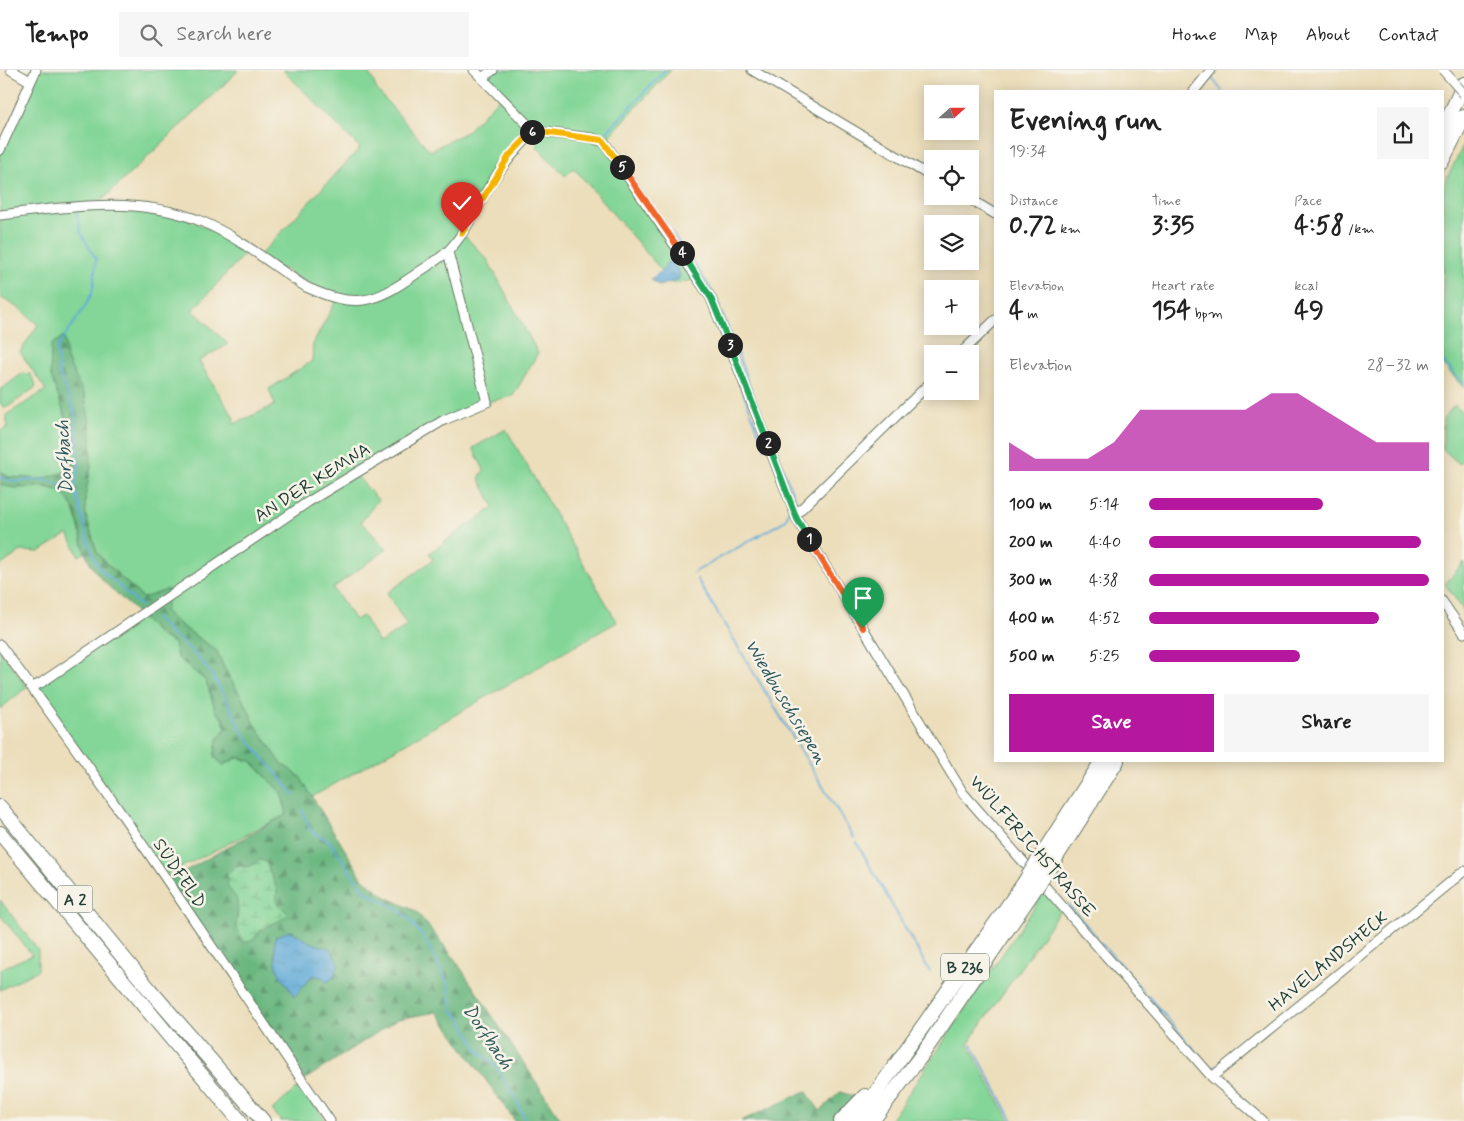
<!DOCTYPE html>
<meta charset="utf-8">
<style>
:root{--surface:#fff;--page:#f6f6f6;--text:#222;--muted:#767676;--line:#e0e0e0;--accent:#b5179e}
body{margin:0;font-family:Mynerve,sans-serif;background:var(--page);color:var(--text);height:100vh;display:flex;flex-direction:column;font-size:19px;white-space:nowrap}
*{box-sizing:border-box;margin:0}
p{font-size:16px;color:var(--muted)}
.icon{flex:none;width:28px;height:28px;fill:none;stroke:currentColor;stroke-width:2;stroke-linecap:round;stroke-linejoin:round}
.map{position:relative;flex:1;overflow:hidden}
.drawer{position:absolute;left:994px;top:20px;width:450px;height:672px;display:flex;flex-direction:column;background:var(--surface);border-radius:0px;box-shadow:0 2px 12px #0003}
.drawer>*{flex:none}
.needle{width:32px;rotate:69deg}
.tools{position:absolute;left:924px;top:15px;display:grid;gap:10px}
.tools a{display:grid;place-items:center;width:55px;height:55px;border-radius:0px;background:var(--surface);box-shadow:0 2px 12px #0003;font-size:25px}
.pin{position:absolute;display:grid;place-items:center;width:42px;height:42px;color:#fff;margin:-51px -21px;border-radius:50% 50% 50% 0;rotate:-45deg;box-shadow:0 0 5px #0007}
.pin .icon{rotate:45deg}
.km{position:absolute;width:25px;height:25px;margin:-12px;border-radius:50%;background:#222;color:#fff;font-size:14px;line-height:25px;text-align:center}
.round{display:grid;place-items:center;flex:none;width:52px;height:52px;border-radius:0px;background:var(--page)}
.summary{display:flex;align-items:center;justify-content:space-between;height:85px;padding:0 15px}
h1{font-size:28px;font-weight:700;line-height:38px}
.stats{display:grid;grid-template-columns:repeat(3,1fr);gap:8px;height:85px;padding:5px 15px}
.stats div{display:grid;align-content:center}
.stats b{font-size:25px;font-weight:700}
.stats small{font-size:14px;font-weight:400}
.stats p{font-size:14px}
.chart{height:140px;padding:10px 15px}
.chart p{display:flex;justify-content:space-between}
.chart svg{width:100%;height:90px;margin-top:5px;fill:var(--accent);opacity:.7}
.action{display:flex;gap:10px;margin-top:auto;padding:10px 15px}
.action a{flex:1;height:58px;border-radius:0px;background:var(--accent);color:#fff;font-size:20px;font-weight:700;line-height:58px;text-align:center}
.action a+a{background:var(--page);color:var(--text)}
ul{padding:0 15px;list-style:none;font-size:16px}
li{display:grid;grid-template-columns:80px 60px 1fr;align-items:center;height:38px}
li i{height:12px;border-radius:6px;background:var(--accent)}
header{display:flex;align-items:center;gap:30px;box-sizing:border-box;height:70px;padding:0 25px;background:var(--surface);border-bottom:1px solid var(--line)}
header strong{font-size:24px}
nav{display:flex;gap:28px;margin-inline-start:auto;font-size:18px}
.search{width:350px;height:45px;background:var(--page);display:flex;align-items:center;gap:12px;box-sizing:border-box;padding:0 18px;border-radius:0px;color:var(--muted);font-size:19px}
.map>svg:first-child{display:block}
</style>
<header>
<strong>Tempo</strong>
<div class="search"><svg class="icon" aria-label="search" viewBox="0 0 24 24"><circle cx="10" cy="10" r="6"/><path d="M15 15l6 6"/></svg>Search here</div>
<nav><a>Home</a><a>Map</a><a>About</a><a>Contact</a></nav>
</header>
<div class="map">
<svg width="1464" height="1051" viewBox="0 0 1464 1051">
<defs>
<pattern id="forest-firs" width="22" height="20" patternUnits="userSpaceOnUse" patternTransform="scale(1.25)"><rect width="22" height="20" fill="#6ab780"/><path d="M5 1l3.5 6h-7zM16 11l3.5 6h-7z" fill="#57966a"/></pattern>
<pattern id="wetland-marsh" width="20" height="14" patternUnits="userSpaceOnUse" patternTransform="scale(1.25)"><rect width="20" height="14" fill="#83d697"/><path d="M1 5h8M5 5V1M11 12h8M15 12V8" fill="none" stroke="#6baf7c"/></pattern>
<pattern id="water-ripples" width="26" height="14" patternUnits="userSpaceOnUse" patternTransform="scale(1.25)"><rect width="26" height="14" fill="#60aad8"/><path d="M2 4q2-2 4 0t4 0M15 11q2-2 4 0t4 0" fill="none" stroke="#4f8cb0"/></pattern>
</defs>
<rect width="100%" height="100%" fill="#f7f3e8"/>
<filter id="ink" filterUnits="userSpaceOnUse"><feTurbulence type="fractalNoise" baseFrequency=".02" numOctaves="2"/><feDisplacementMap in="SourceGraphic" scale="10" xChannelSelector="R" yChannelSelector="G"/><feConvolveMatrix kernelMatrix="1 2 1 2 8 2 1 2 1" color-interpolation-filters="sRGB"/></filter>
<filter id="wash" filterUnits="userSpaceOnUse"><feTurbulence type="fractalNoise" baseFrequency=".0096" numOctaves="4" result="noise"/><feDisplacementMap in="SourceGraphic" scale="20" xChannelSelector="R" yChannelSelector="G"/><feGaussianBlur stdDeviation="1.12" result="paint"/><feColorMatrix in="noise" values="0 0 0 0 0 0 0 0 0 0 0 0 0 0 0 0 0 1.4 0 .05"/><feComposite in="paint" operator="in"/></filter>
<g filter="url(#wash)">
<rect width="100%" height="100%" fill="#ecdebb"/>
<path fill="#83d697" stroke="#518a66" d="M36 0H239L97 135 176 143 249 179 193 240 228 274 199 291 234 348 233 352 234 354 275 335 269 319 312 291 313 274 337 229 259 186 360 78 283 0H366L372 8 377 20 430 81 466 62 503 24 481 0H671L604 72 699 209 673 214 574 98 565 106 537 77 534 61 509 86 462 163 487 189 538 283 513 326 487 332 444 350 355 404 378 430 361 452 387 479 333 518 355 550 363 546 379 573 407 556 387 523 433 490 429 483 494 437 479 408 484 400 473 378 506 359 617 552 312 727 300 707 281 693 255 654 245 633 224 598 217 581 180 555 165 542 143 528 103 490 97 482 86 446 85 427 91 397 85 327 67 289 50 304 71 362 70 400 43 409 8 407 0 401V361L8 357 6 345 46 320 20 282 38 255 20 239 0 227V81Z
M1464 74V318L1443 295V116Z
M23 303 30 304 35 312 36 317 8 337H3L0 333V320Z
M1455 335 1464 345V389L1459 394 1443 379V348Z
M0 414C10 419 23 417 34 416 77 414 76 452 85 482L79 486 68 464 39 482 21 481 0 496Z
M1464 492V541L1445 514Z
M140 545 160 566 174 573 177 587 206 611 216 642 222 648 226 658 217 670 214 687 223 695 238 688 251 691 281 723 287 744 166 805 32 611 44 609Z
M0 580 27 617 0 639Z
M1045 821 1061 839 968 974 1010 1051H890Z
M0 830 38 880V900L0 920V899L32 885 0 845Z
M301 1015 326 1051H281L272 1040Z"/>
<path fill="url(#forest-firs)" stroke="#447a5a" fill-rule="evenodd" d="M64 266 67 289 85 327 91 360V397L85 427 86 446 97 482 103 490 143 528 169 519 165 542 180 555 217 581 224 598 245 633 255 654 281 693 300 707 363 809 386 827 416 841 454 888 562 1051H515L437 942 398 949 304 1010 169 810 287 744 282 723 251 691 238 687 223 695 215 687 217 670 226 658 223 648 216 642 206 611 177 587 174 573C155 563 146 551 130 536 113 520 95 507 86 484 79 466 80 441 66 427 46 407 20 425 0 414V401L8 407 43 409 70 400 71 362 50 304 51 275ZM260 790 266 792 277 820 275 831 288 845 261 860 253 870 236 856 238 843 236 796 249 797ZM292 861 309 872 331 879 322 907 312 906 294 926C290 918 283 911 279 903 274 891 275 879 275 867Z
M806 1021 820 1041 840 1022 857 1027 836 1051H741Z"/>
<path fill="url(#wetland-marsh)" stroke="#518a66" d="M260 790 266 792 277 820 276 831 289 845 261 860 253 870 243 873 236 856 238 843 237 829 228 817 227 804 236 796 249 797Z"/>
<path fill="url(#water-ripples)" stroke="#407486" d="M667 192C674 193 680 199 680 207L678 210 659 216 651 209 662 201Z
M292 861 309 872 331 879 339 895 333 908 326 912 322 907 312 906 294 927C290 917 283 911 279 903 274 891 275 879 275 867L286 862Z"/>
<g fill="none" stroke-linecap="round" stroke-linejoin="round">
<path stroke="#60aad8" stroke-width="2" d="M1211 7 1222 21
M607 62 665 0
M77 143 81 163 96 189 94 213 92 223 86 235 57 278 59 304 75 342 79 395 75 418 89 474 96 492 101 500 141 536
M664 151 686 183
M689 186 709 216 720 237
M706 228 765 378
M722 243 753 325
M1442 290 1464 315
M758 337 773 376
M776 381 796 432
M0 407C13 415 29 409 43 410 56 411 65 418 75 425
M693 503 786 450 789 439
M697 509 854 768
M155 548C163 553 165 560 171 564 199 584 211 601 227 631 233 641 236 653 243 662 258 684 278 703 294 725
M302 740 310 760 315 764 327 769 334 777 358 813 366 822 397 839 407 847 422 865 449 915 453 941 461 949 478 980 496 997 517 1031 526 1051
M857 773 930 902
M1067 834 1097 867
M1100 872 1128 903
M1130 906 1144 922
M1148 926 1186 970
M971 974 1013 1051
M1190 974 1203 990
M1207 995 1212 998 1217 996
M1225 1009V1013L1230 1017"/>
</g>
</g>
<g filter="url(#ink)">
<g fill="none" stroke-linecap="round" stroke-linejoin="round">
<g stroke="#677563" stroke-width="11">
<path id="minor" d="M11 0 30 11
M474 0 534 61 592 68 604 72 711 228 797 449 963 723 1212 1007 1263 1051
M752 0 932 107
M482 8 493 0
M1194 21 1211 0
M0 80 36 0
M965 126 995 144
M0 145C67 137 139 125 203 152 240 168 272 195 306 217 355 239 373 234 416 204 426 197 438 190 447 182 465 165 479 132 493 111 505 92 519 77 534 61
M960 284 995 250
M796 444 932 311
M1442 531 1464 563
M0 575C116 729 221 892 330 1051
M32 617 41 613 308 432 444 350 487 332 448 182
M1212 1007 1464 801"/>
</g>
<g stroke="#677563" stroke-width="16">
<path id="highway" d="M1442 62 1464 14
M1442 91 1464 47
M0 737 150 920 263 1051
M0 763 240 1051
M1039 789 1102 691
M1048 800 1117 691
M841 1051 865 1026
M856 1051 1024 813
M872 1051 921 986 1032 823"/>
</g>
<use href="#minor" stroke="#fff" stroke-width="9"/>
<use href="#highway" stroke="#fff" stroke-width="14"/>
<g stroke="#677563" stroke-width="11" stroke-linecap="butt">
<path id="minor-bridge" d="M1443 0 1464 24"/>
</g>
<g stroke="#677563" stroke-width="16" stroke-linecap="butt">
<path id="highway-bridge" d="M1024 813 1039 789
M1032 823 1048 800"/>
</g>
<use href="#minor-bridge" stroke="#fff" stroke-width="9"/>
<use href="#highway-bridge" stroke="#fff" stroke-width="14"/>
</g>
</g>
<g fill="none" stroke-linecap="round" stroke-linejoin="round" filter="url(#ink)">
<g stroke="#fff" stroke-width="10">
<path id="split-1" d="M809 469 863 558"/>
</g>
<g stroke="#fff" stroke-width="10">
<path id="split-2" d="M768 373 797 449 809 469"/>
</g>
<g stroke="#fff" stroke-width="10">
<path id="split-3" d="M730 275 768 373"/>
</g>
<g stroke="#fff" stroke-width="10">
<path id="split-4" d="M682 183 711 228 730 275"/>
</g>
<g stroke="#fff" stroke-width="10">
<path id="split-5" d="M622 97 682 183"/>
</g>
<g stroke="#fff" stroke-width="10">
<path id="split-6" d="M532 62 534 61 602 70 622 97"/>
</g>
<g stroke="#fff" stroke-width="10">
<path id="split-7" d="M462 163 509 86 532 62"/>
</g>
<use href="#split-1" stroke="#f0652b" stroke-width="6"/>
<use href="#split-2" stroke="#22a559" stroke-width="6"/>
<use href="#split-3" stroke="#22a559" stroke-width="6"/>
<use href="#split-4" stroke="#22a559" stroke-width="6"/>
<use href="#split-5" stroke="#f0652b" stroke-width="6"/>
<use href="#split-6" stroke="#f5b400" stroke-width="6"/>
<use href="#split-7" stroke="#f5b400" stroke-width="6"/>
</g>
<g text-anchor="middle" stroke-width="5" stroke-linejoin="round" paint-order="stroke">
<g fill="#f7f3e8" stroke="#60746a" stroke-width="1">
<rect x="57.5" y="815.5" width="35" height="27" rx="4"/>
<rect x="941" y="883.5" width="48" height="27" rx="4"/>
</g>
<g font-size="16" font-weight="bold" fill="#1f3d34">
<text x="75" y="835">A 2</text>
<text x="965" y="903">B 236</text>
</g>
<g font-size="18" fill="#1f3d34" stroke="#f7f3e8">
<text transform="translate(312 412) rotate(-32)" y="6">AN DER KEMNA</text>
<text transform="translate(1033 776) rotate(49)" y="6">WÜLFERICHSTRASSE</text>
<text transform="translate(180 803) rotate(56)" y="6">SÜDFELD</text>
<text transform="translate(1328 891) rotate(-39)" y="6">HAVELANDSHECK</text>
</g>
<g font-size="19" font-style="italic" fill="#2f585d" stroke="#f7f3e8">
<text transform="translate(63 387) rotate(-93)" y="7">Dorfbach</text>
<text transform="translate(787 631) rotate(59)" y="7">Wiedbuschsiepen</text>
<text transform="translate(489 966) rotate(56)" y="7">Dorfbach</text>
</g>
</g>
</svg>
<div class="tools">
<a><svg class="needle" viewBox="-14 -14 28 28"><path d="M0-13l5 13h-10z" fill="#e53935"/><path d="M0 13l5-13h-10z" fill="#767676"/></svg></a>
<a><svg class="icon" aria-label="locate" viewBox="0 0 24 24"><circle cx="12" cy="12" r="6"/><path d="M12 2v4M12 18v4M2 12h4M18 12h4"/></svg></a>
<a><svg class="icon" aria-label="layers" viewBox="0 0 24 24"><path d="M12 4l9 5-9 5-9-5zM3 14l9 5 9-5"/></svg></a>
<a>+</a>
<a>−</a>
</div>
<div class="pin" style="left:863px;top:558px;background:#1e9e55"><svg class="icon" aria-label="arrive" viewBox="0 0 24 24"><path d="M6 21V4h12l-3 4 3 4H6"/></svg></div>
<div class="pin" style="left:462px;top:163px;background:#d93025"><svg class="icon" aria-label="check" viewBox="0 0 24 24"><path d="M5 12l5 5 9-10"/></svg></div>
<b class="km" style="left:809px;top:469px">1</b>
<b class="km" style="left:768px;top:373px">2</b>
<b class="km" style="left:730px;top:275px">3</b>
<b class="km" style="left:682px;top:183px">4</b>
<b class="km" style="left:622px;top:97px">5</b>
<b class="km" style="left:532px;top:62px">6</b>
<section class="drawer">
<div class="summary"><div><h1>Evening run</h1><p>19:34</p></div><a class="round"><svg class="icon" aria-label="share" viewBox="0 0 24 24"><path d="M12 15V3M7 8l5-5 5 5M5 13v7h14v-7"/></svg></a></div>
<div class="stats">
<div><p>Distance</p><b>0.72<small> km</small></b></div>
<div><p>Time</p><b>3:35</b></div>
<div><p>Pace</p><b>4:58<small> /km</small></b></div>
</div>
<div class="stats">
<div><p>Elevation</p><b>4<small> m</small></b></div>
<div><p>Heart rate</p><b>154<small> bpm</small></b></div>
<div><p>kcal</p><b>49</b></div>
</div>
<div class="chart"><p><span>Elevation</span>28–32 m</p>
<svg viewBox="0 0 160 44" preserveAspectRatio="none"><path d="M0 44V30L10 38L20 38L30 38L40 30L50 14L60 14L70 14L80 14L90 14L100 6L110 6L120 14L130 22L140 30L150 30L160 30V44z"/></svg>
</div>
<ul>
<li><b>100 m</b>5:14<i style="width:62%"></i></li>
<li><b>200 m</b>4:40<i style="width:97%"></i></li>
<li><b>300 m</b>4:38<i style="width:100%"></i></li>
<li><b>400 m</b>4:52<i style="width:82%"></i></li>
<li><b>500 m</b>5:25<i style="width:54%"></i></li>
</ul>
<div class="action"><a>Save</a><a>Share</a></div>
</section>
</div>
